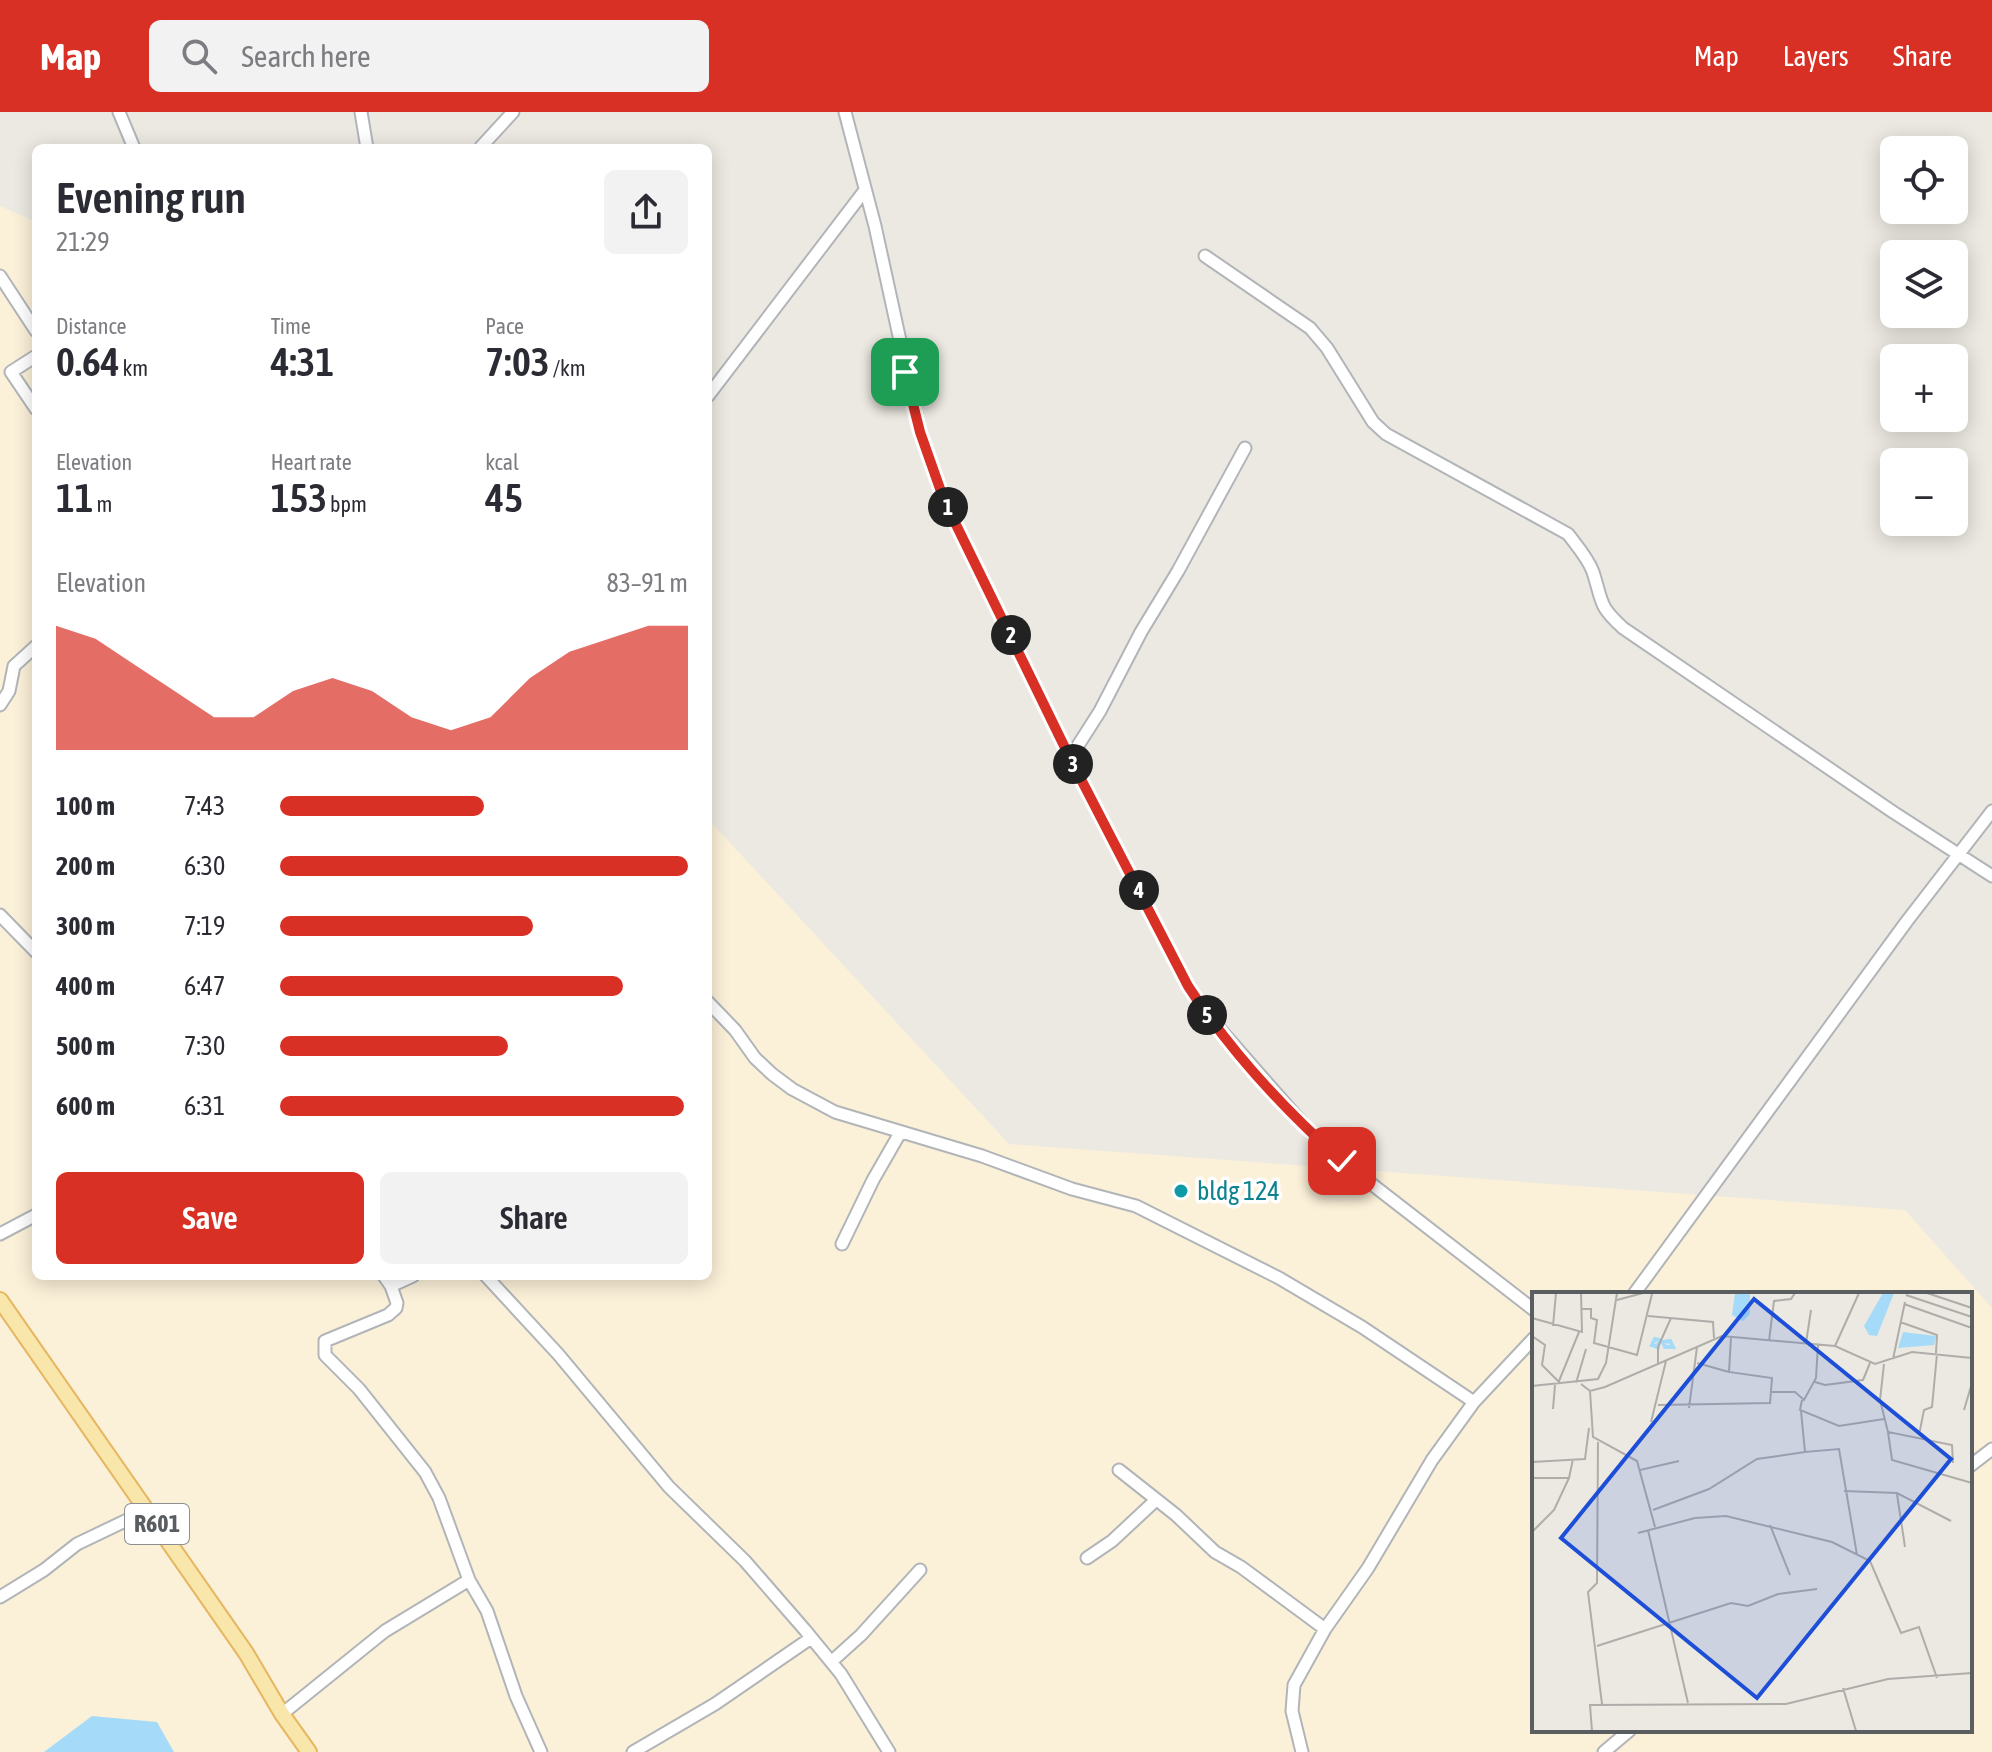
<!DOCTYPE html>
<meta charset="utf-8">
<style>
:root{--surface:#fff;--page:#f2f2f3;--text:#2b2b33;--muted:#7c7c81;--accent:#d93025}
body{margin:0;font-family:"Asap Condensed",sans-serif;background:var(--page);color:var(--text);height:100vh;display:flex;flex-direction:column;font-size:30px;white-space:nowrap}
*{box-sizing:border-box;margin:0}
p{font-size:26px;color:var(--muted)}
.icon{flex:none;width:44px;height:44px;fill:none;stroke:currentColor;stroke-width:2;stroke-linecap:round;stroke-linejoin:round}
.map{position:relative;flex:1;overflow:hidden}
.sheet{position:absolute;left:32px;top:32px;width:680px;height:1136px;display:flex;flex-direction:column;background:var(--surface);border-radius:12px;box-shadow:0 4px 20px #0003}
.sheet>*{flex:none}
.fabs{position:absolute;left:1880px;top:24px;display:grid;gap:16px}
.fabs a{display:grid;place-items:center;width:88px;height:88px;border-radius:12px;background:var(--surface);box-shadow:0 4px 20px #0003;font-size:40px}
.pin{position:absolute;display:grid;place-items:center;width:68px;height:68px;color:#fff;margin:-34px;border-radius:16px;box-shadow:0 4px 12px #0006}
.km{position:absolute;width:40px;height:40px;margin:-20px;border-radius:50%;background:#222;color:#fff;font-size:22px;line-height:40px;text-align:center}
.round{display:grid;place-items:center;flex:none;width:84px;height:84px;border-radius:12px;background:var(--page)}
.headline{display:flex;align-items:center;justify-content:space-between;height:136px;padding:0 24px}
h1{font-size:44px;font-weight:600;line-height:60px}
.stats{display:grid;grid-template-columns:repeat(3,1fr);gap:12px;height:136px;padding:8px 24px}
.stats div{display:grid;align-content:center}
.stats b{font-size:40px;font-weight:600}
.stats small{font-size:22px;font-weight:400}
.stats p{font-size:22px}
.chart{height:224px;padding:16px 24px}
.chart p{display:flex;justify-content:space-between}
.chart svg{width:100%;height:144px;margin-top:8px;fill:var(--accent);opacity:.7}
.primary-button{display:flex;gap:16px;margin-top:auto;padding:16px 24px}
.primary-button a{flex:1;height:92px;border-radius:12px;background:var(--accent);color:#fff;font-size:32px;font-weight:600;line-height:92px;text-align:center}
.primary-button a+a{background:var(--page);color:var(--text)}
ul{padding:0 24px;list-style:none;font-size:26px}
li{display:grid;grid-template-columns:128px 96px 1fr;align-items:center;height:60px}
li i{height:20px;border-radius:10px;background:var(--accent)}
header{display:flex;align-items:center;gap:48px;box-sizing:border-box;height:112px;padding:0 40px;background:var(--accent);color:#fff}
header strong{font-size:38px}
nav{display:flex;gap:44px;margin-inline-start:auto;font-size:28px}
.search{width:560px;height:72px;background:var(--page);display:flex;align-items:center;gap:20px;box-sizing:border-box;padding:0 28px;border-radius:12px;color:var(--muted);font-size:30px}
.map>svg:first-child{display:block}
</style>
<header>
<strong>Map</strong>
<div class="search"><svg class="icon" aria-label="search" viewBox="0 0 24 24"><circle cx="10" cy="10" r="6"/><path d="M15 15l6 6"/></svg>Search here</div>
<nav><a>Map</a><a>Layers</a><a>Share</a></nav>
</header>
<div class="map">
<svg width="1992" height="1640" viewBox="0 0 1992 1640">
<rect width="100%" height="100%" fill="#ece9e2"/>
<path fill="#fbf0d8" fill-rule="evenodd" d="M0 94 36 110V1164H708V707L1009 1032 1905 1098 1992 1196V1640H0ZM1534 1182H1970V1618H1534Z"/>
<path fill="#a5dbf8" d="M92 1604 157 1610 174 1640H44Z"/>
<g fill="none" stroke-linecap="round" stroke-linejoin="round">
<g stroke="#b2b5b8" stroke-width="15">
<path id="minor" d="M119 0 134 36
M361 0 367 36
M845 0 875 114 920 320 944 388 1070 646 1188 874 1205 900 1310 1020 1342 1049 1534 1198
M480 36 513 0
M1205 144 1310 216 1327 236 1373 310 1386 322 1568 422C1577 434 1588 446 1593 460 1603 491 1598 493 1623 516L1893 700 1992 764
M0 164 36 219
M36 244 11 260 36 297
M708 284 865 78
M0 593 9 579 14 554 36 534
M1070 646 1100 599 1141 520 1178 459 1245 336
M0 803 36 840
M708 890 735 918 755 946 772 962 792 977 835 1000 982 1044 1072 1077 1136 1094 1279 1166 1362 1215 1474 1290
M0 1122 36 1103
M842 1132 873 1068 900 1021
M384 1164 391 1174
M486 1164 558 1242 669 1375 745 1449 805 1518 841 1562 889 1640
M1634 1182 1907 809 1992 699
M1970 1354 1992 1337
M1119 1358 1176 1403 1215 1440 1241 1455 1325 1517
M1087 1446 1112 1429 1156 1388
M469 1468 487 1499 516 1584 541 1640
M0 1485 44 1458 77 1432 148 1398
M831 1550 861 1523 920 1458
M282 1602 385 1519 469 1468 439 1386 425 1360 359 1277 325 1243V1229L388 1203 396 1196 397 1191 391 1174 413 1164
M633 1640 715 1592 811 1526
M1302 1640 1292 1599 1294 1573 1325 1517 1368 1456 1432 1348 1474 1290 1534 1226
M1604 1640 1630 1618"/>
</g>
<g stroke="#e6b661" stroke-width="18">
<path id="major" d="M0 1188 246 1541 282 1602 309 1640"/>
</g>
<use href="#minor" stroke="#fff" stroke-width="11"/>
<use href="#major" stroke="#f8e6aa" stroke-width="14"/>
</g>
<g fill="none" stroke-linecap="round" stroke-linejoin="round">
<g stroke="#fff" stroke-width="16">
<path id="route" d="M905 260 920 320 944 388 1070 646 1188 874C1230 939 1285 998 1342 1049"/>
</g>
<use href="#route" stroke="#d93025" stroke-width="10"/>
</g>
<circle fill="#0f9aa8" stroke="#fff" stroke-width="3" cx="1181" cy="1079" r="8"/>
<g text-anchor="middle" stroke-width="7" stroke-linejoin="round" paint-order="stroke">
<rect fill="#fff" stroke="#8c8e90" stroke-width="2" x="125" y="1392" width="64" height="40" rx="6"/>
<g font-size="24" font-weight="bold" fill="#5a5e61">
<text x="157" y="1420">R601</text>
</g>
<g font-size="26" fill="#0d838f" stroke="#fff" text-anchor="start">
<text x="1197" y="1088">bldg 124</text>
</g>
</g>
<g transform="translate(1532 1180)">
<rect width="440" height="440" fill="#ece9e2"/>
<path d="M203 1H218V22L211 29 200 23ZM351 1H362L345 44 337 43 332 34ZM371 40 404 44 402 53 366 56Z" fill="#a5dbf8"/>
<path fill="none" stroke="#a5dbf8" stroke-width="4" d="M123 47 127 48 126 55 120 53ZM131 50 138 49 141 55H133Z"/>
<path fill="none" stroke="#aeadaa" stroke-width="2" d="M395 1 440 16M374 3 440 25M85 8 111 1M372 12 440 36M50 17H59V26L65 28 62 51 105 63 120 2M116 24 181 30 182 46M0 26 50 40 49 1M368 30 405 43 404 61M21 34 24 1M0 44 13 53 10 73 28 91M237 49 242 9 259 7 263 1M274 51 279 18M303 54 327 1M361 67 373 10M165 71 197 80M126 72V55L139 26M352 72 348 108 356 140 420 153 421 171M27 89 47 40M283 90 293 93 331 88 338 71M44 91 54 57M49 92 58 99 73 95 190 44 303 54 343 72 380 60 440 66M0 94 66 87 74 71 85 1M58 99 61 145 105 169 123 235M240 100H263L272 108 284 86 286 52M270 108 268 118 307 134 352 127M126 113 238 111 240 86 197 80 199 45M157 116 165 55M21 117 23 93M432 118 440 91M269 119 273 160 307 157 325 263M119 130 134 69M356 140 360 168 440 191M387 143 392 118 400 115 405 62M66 150 65 291 56 300 70 412M0 170 53 167 57 136M108 178 147 169M0 186H37L41 167M312 199 365 201 419 229M365 202 373 255M121 218 177 197 225 167 273 160M238 233 258 283M116 238 156 411M0 240 22 218 37 186M106 241 163 226 194 224 300 250 338 269 369 341 387 335 405 386M65 354 199 311 216 314 246 302 285 297M311 396 324 439M60 439 58 413 254 412 356 387 440 381"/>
<path fill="#1d4ed8" fill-opacity="0.15" stroke="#1d4ed8" stroke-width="4" d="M222 7 419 167 225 406 29 246Z"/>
<rect width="440" height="440" fill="none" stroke="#5a5e61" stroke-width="4"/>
</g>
</svg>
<div class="fabs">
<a><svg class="icon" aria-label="locate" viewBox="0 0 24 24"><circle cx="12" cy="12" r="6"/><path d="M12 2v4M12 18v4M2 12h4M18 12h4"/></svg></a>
<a><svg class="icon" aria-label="layers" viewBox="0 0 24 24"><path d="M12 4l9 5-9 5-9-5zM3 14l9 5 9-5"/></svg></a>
<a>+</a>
<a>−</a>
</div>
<div class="pin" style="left:905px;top:260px;background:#1e9e55"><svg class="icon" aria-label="arrive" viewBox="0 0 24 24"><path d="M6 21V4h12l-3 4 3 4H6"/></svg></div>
<div class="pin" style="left:1342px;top:1049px;background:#d93025"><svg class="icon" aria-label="check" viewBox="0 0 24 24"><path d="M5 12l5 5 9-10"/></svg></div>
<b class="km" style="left:948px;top:395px">1</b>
<b class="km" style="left:1011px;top:523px">2</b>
<b class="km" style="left:1073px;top:652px">3</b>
<b class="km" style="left:1139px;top:778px">4</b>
<b class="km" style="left:1207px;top:903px">5</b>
<section class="sheet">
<div class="headline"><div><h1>Evening run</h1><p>21:29</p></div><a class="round"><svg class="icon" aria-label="share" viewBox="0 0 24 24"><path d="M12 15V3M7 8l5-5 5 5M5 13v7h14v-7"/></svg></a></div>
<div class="stats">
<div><p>Distance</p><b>0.64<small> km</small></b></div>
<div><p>Time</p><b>4:31</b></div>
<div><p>Pace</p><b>7:03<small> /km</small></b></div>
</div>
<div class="stats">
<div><p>Elevation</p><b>11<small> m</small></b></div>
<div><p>Heart rate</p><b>153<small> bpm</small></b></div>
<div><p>kcal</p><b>45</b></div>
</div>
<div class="chart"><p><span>Elevation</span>83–91 m</p>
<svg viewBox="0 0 160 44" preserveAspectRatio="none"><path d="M0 44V6L10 10L20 18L30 26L40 34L50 34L60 26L70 22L80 26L90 34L100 38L110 34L120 22L130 14L140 10L150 6L160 6V44z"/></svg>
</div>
<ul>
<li><b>100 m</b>7:43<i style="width:50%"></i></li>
<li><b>200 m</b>6:30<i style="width:100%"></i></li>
<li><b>300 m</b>7:19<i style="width:62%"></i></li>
<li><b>400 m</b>6:47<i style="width:84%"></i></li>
<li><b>500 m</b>7:30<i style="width:56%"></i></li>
<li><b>600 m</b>6:31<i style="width:99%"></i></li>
</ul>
<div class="primary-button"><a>Save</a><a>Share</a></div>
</section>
</div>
